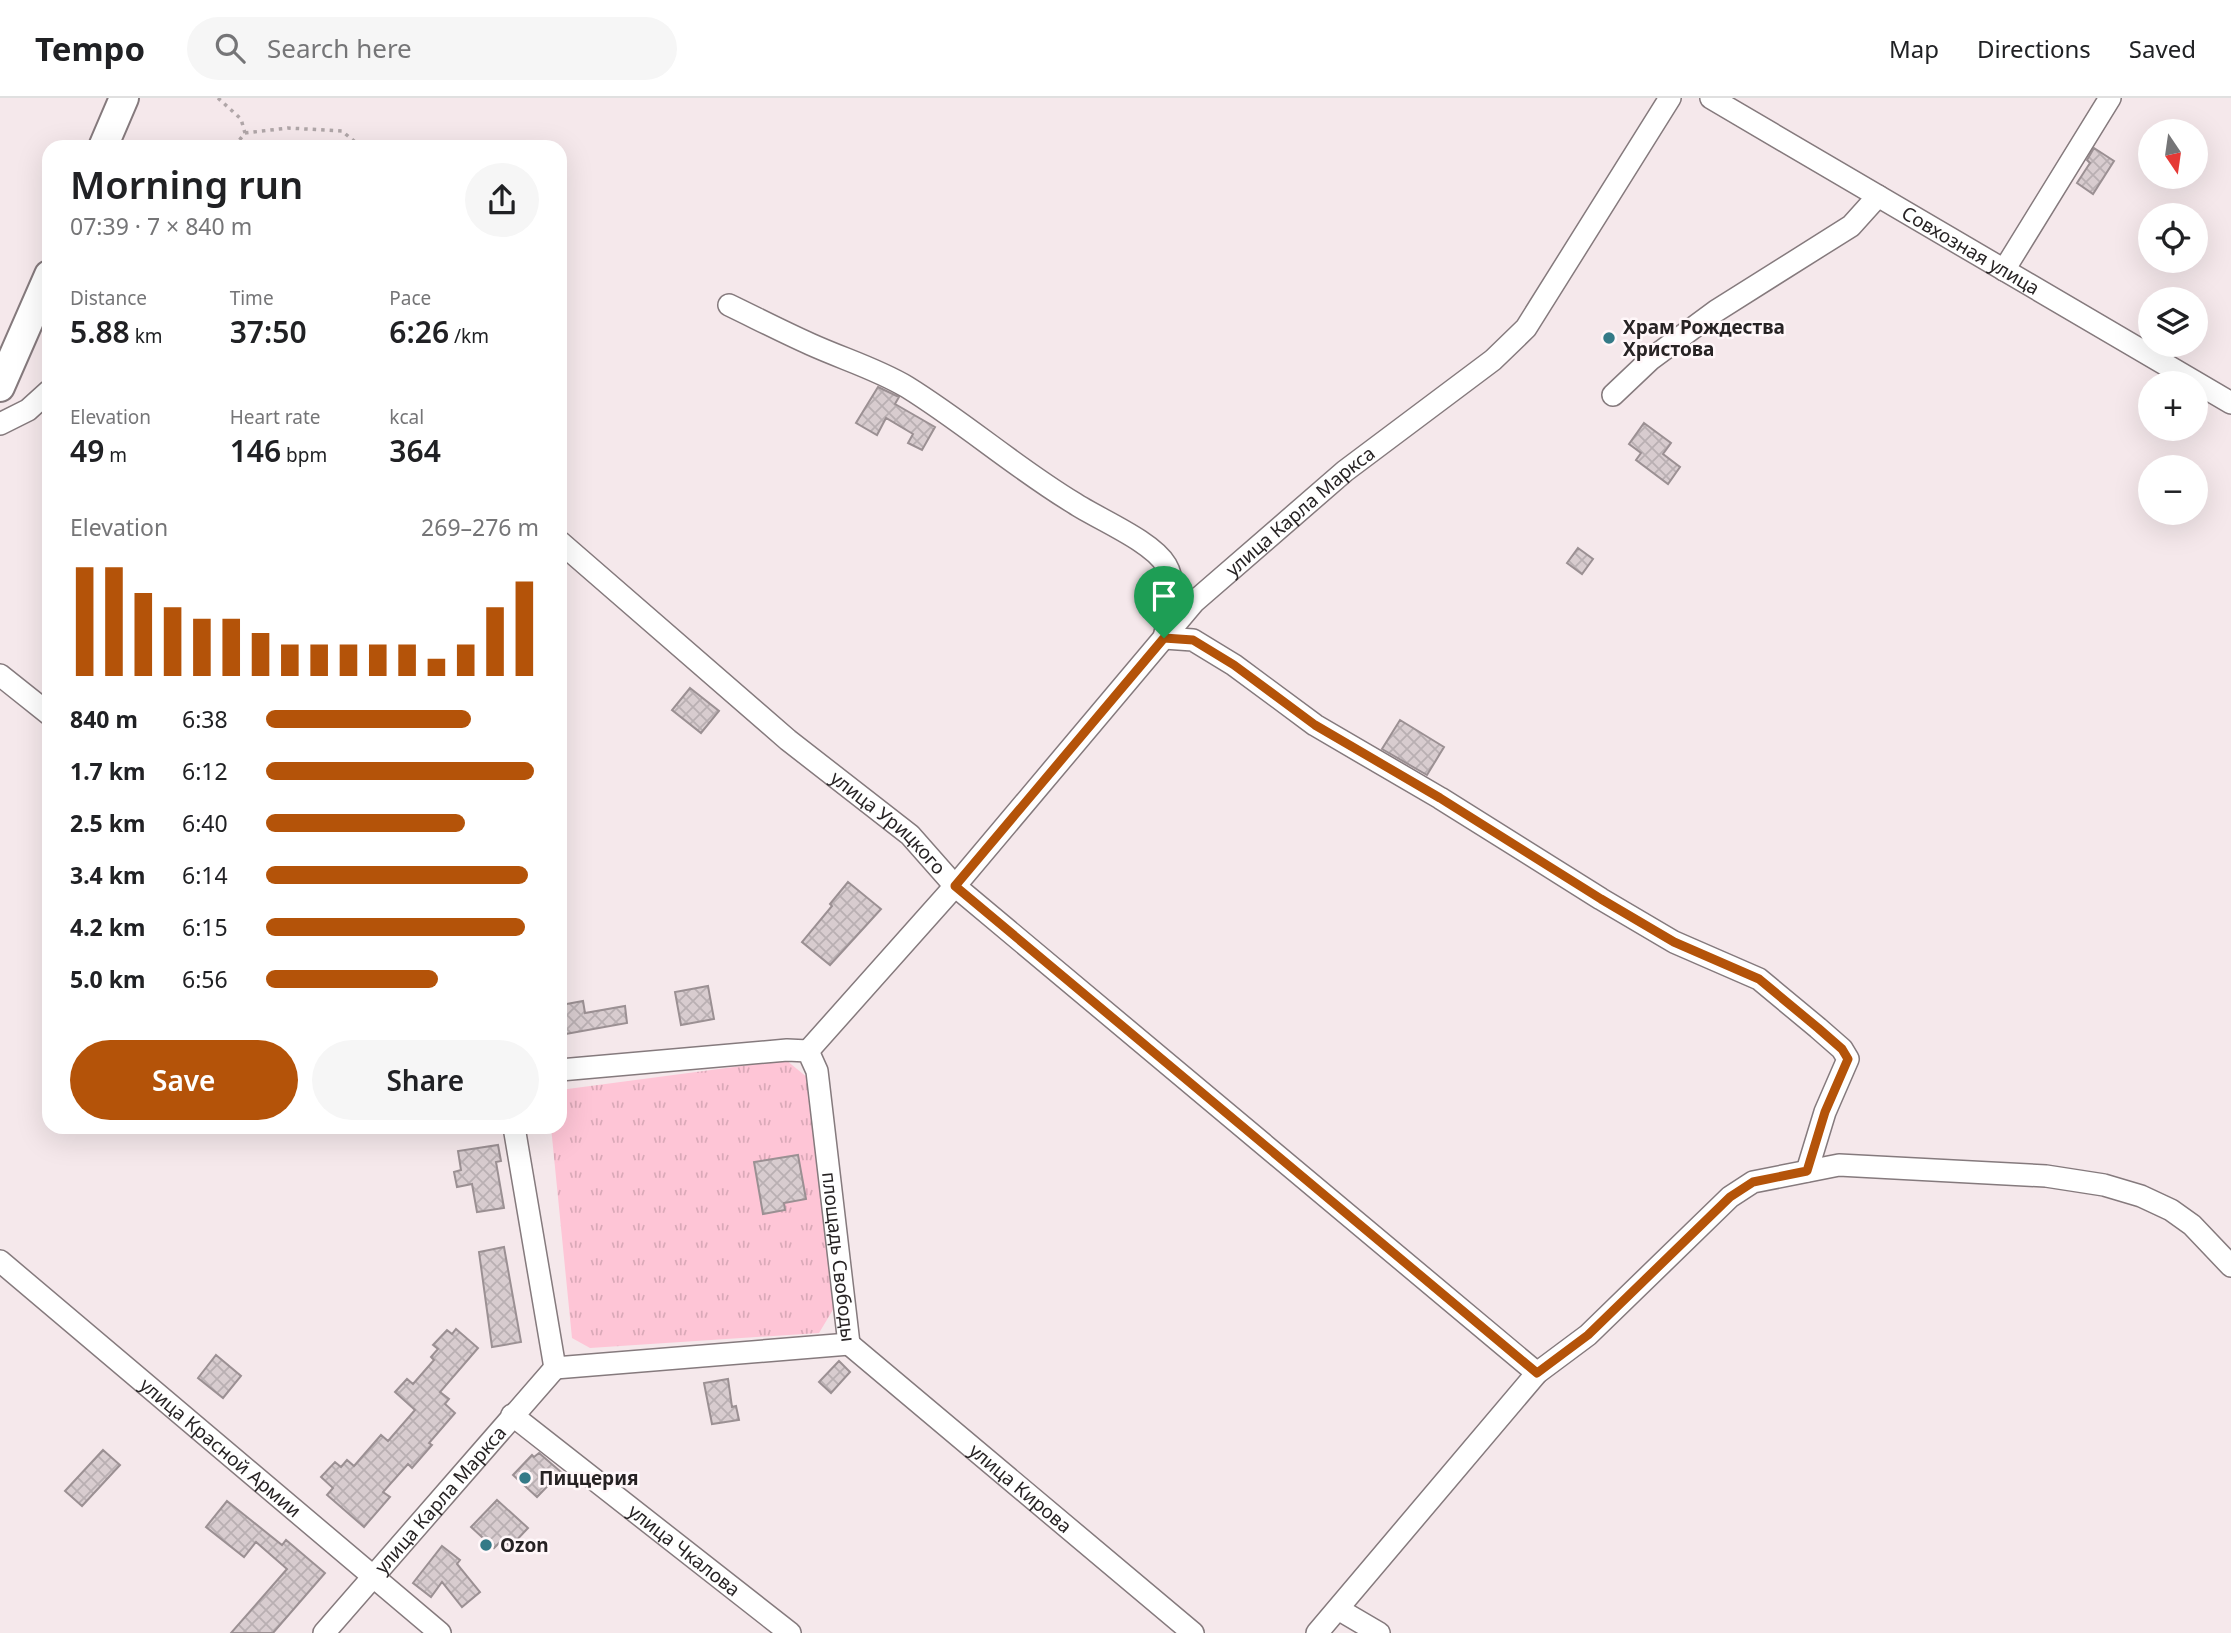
<!DOCTYPE html>
<meta charset="utf-8">
<style>
:root{--surface:#fff;--page:#f6f6f6;--text:#202124;--muted:#757577;--line:#e0e0e0;--accent:#b45309}
body{margin:0;font-family:"Noto Sans",sans-serif;background:var(--page);color:var(--text);height:100vh;display:flex;flex-direction:column;font-size:26px;white-space:nowrap}
*{box-sizing:border-box;margin:0}
p{font-size:23px;color:var(--muted)}
.icon{flex:none;width:38px;height:38px;fill:none;stroke:currentColor;stroke-width:2;stroke-linecap:round;stroke-linejoin:round}
.map{position:relative;flex:1;overflow:hidden}
.details{position:absolute;left:42px;top:42px;width:525px;height:994px;display:flex;flex-direction:column;background:var(--surface);border-radius:21px;box-shadow:0 7px 28px #0002}
.details>*{flex:none}
.needle{width:46px;rotate:167deg}
.tools{position:absolute;left:2138px;top:21px;display:grid;gap:14px}
.tools a{display:grid;place-items:center;width:70px;height:70px;border-radius:50%;background:var(--surface);box-shadow:0 7px 28px #0002;font-size:35px}
.pin{position:absolute;display:grid;place-items:center;width:60px;height:60px;color:#fff;margin:-72px -30px;border-radius:50% 50% 50% 0;rotate:-45deg;box-shadow:0 0 7px #0007}
.pin .icon{rotate:45deg}
.round{display:grid;place-items:center;flex:none;width:74px;height:74px;border-radius:37px;background:var(--page)}
.summary{display:flex;align-items:center;justify-content:space-between;height:119px;padding:0 28px}
h1{font-size:38px;font-weight:600;line-height:52px}
.metrics{display:grid;grid-template-columns:repeat(3,1fr);gap:10px;height:119px;padding:7px 28px}
.metrics div{display:grid;align-content:center}
.metrics b{font-size:30px;font-weight:600}
.metrics small{font-size:19px;font-weight:400}
.metrics p{font-size:19px}
.chart{height:196px;padding:14px 28px}
.chart p{display:flex;justify-content:space-between}
.chart svg{width:100%;height:126px;margin-top:7px;stroke:var(--accent);stroke-width:6}
.button{display:flex;gap:14px;margin-top:auto;padding:14px 28px}
.button a{flex:1;height:80px;border-radius:42px;background:var(--accent);color:#fff;font-size:28px;font-weight:600;line-height:80px;text-align:center}
.button a+a{background:var(--page);color:var(--text)}
ul{padding:0 28px;list-style:none;font-size:23px}
li{display:grid;grid-template-columns:112px 84px 1fr;align-items:center;height:52px}
li i{height:18px;border-radius:9px;background:var(--accent)}
header{display:flex;align-items:center;gap:42px;box-sizing:border-box;height:98px;padding:0 35px;background:var(--surface);border-bottom:2px solid var(--line)}
header strong{font-size:33px}
nav{display:flex;gap:38px;margin-inline-start:auto;font-size:24px}
.search{width:490px;height:63px;background:var(--page);display:flex;align-items:center;gap:18px;box-sizing:border-box;padding:0 24px;border-radius:38px;color:var(--muted);font-size:26px}
.map>svg:first-child{display:block}
</style>
<header>
<strong>Tempo</strong>
<div class="search"><svg class="icon" aria-label="search" viewBox="0 0 24 24"><circle cx="10" cy="10" r="6"/><path d="M15 15l6 6"/></svg>Search here</div>
<nav><a>Map</a><a>Directions</a><a>Saved</a></nav>
</header>
<div class="map">
<svg width="2231" height="1535" viewBox="0 0 2231 1535">
<defs>
<pattern id="grass-tufts" width="24" height="20" patternUnits="userSpaceOnUse" patternTransform="scale(1.75)"><rect width="24" height="20" fill="#fec5d6"/><path d="M3 7l-1-3M5 7V3M7 7l1-3M15 17l-1-3M17 17v-4M19 17l1-3" fill="none" stroke="#daa9b8"/></pattern>
<pattern id="building-cross-hatch" width="8" height="8" patternUnits="userSpaceOnUse" patternTransform="scale(1.75)"><rect width="8" height="8" fill="#d8cccf"/><path d="M0 0l8 8M0 8l8-8" fill="none" stroke="#b9afb2"/></pattern>
</defs>
<rect width="100%" height="100%" fill="#f5e8eb"/>
<path fill="url(#grass-tufts)" d="M786 962 808 980 834 1210 819 1235 590 1250 572 1240 551 1029H560V992Z"/>
<path fill="url(#building-cross-hatch)" stroke="#9b9093" stroke-width="2" d="M2094 50 2114 63 2093 96 2077 85 2090 65 2087 62Z
M878 289 899 299 895 306 935 329 922 352 908 345 913 336 886 320 877 337 856 325Z
M1644 325 1671 345 1663 356 1680 369 1668 386 1636 362 1641 355 1629 346Z
M1578 450 1593 461 1582 476 1567 465Z
M690 590 719 613 701 635 672 612Z
M1400 622 1444 649 1427 677 1382 651Z
M848 784 881 811 830 867 802 844 832 808 830 806Z
M708 888 714 921 681 927 675 894Z
M583 903 585 915 625 908 627 925 560 937V918H563L561 907Z
M498 1047 501 1063 496 1064 504 1110 477 1114 472 1086 457 1089 454 1074 461 1072 458 1053Z
M798 1057 806 1101 784 1105 785 1112 763 1116 754 1064Z
M504 1149 521 1244 492 1249 479 1154Z
M456 1231 478 1250 440 1294 449 1301 445 1306 455 1315 429 1345 432 1347 412 1370 408 1366 383 1394 390 1399 364 1429 327 1397 333 1390 321 1379 335 1364 341 1369 347 1362 354 1368 381 1337 388 1343 415 1312 395 1294 407 1281 413 1286 434 1262 431 1259 438 1251 433 1247 447 1232 452 1236Z
M216 1257 241 1278 223 1300 198 1280Z
M839 1263 850 1274 831 1295 819 1284Z
M728 1281 732 1309 736 1308 739 1322 712 1326 704 1285Z
M103 1352 120 1367 82 1408 65 1393Z
M539 1355 561 1374 537 1399 513 1377 532 1357 534 1359Z
M497 1402 528 1430 510 1449 503 1441 494 1450 471 1429Z
M227 1403 282 1447 286 1442 325 1475 273 1535H231L287 1471 256 1444 244 1459 206 1429Z
M442 1448 460 1462 457 1466 480 1494 462 1509 442 1484 431 1499 413 1485Z"/>
<g fill="none" stroke-linecap="round" stroke-linejoin="round">
<g stroke="#857a7d" stroke-width="24">
<g id="minor">
<path id="s1" d="M1711 0 2231 305"/>
<path d="M2004 172 2110 0"/>
<path d="M729 207C756 220 783 234 810 246 843 261 877 271 907 289 965 325 1016 370 1074 405 1098 421 1152 443 1166 467 1179 489 1168 518 1164 540L1193 542 1234 567 1315 627 1440 700 1601 801 1674 844 1759 881 1818 930 1842 951 1848 961 1825 1014 1807 1073"/>
<path d="M1613 297 1651 261 1716 213 1851 128 1878 98"/>
<path d="M0 326 28 312 49 293"/>
<path id="s2" d="M560 444 788 642 910 737 955 788 1537 1275"/>
<path d="M0 577 49 616"/>
<path id="s3" d="M808 953 955 788 1194 504 1345 373 1493 262 1526 230 1670 0"/>
<path id="s4" d="M560 972 787 952 808 953 817 973 849 1246"/>
<path d="M514 1029 555 1270"/>
<path id="s5" d="M0 1163 440 1535"/>
<path id="s6" d="M849 1246 1193 1535"/>
<path d="M555 1270 849 1246"/>
<path id="s7" d="M512 1317 790 1535"/>
<path d="M1338 1511 1379 1535"/>
<path id="s8" d="M324 1535 555 1270"/>
<path d="M1317 1535 1537 1275 1588 1237 1730 1099 1753 1084 1839 1067 2046 1078 2104 1087 2141 1098 2171 1112 2192 1127 2231 1168"/>
</g>
</g>
<g stroke="#857a7d" stroke-width="32">
<path id="major" d="M103 49 124 0
M0 289 49 177"/>
</g>
<path stroke="#b0a6a8" stroke-width="3.5" stroke-dasharray="3.5 5" stroke-linecap="butt" d="M218 0 241 21 245 35 234 49
M245 35 288 30 342 33 361 49"/>
<use href="#minor" stroke="#fff" stroke-width="21"/>
<use href="#major" stroke="#fff" stroke-width="28"/>
</g>
<g fill="none" stroke-linecap="round" stroke-linejoin="round">
<g stroke="#fff" stroke-width="14">
<path id="route" d="M1164 540 1193 542 1234 567 1315 627 1440 700 1601 801 1674 844 1759 881 1818 930 1842 951 1848 961 1825 1014 1807 1073 1753 1084 1730 1099 1588 1237 1537 1275 955 788Z"/>
</g>
<use href="#route" stroke="#b45309" stroke-width="9"/>
</g>
<g fill="#347a87" stroke="#fff7f9" stroke-width="2.5">
<circle cx="1609" cy="240" r="7"/>
<circle cx="525" cy="1380" r="7"/>
<circle cx="486" cy="1447" r="7"/>
</g>
<g text-anchor="middle" stroke-width="5" stroke-linejoin="round" paint-order="stroke">
<g font-size="19" fill="#272324" stroke="#fff7f9">
<text dy="7" stroke="none"><textPath href="#s1" startOffset="301">Совхозная улица</textPath></text>
<text dy="7" stroke="none"><textPath href="#s3" startOffset="732">улица Карла Маркса</textPath></text>
<text dy="7" stroke="none"><textPath href="#s2" startOffset="432">улица Урицкого</textPath></text>
<text dy="7" stroke="none"><textPath href="#s4" startOffset="458">площадь Свободы</textPath></text>
<text dy="7" stroke="none"><textPath href="#s5" startOffset="289">улица Красной Армии</textPath></text>
<text dy="7" stroke="none"><textPath href="#s6" startOffset="224">улица Кирова</textPath></text>
<text dy="7" stroke="none"><textPath href="#s8" startOffset="177">улица Карла Маркса</textPath></text>
<text dy="7" stroke="none"><textPath href="#s7" startOffset="219">улица Чкалова</textPath></text>
</g>
<g font-size="19" font-weight="bold" fill="#272324" stroke="#fff7f9" text-anchor="start">
<text x="1623" y="236">Храм Рождества<tspan x="1623" dy="22">Христова</tspan></text>
<text x="539" y="1387">Пиццерия</text>
<text x="500" y="1454">Ozon</text>
</g>
</g>
</svg>
<div class="tools">
<a><svg class="needle" viewBox="-14 -14 28 28"><path d="M0-13l5 13h-10z" fill="#e53935"/><path d="M0 13l5-13h-10z" fill="#757577"/></svg></a>
<a><svg class="icon" aria-label="locate" viewBox="0 0 24 24"><circle cx="12" cy="12" r="6"/><path d="M12 2v4M12 18v4M2 12h4M18 12h4"/></svg></a>
<a><svg class="icon" aria-label="layers" viewBox="0 0 24 24"><path d="M12 4l9 5-9 5-9-5zM3 14l9 5 9-5"/></svg></a>
<a>+</a>
<a>−</a>
</div>
<div class="pin" style="left:1164px;top:540px;background:#1e9e55"><svg class="icon" aria-label="arrive" viewBox="0 0 24 24"><path d="M6 21V4h12l-3 4 3 4H6"/></svg></div>
<section class="details">
<div class="summary"><div><h1>Morning run</h1><p>07:39 · 7 × 840 m</p></div><a class="round"><svg class="icon" aria-label="share" viewBox="0 0 24 24"><path d="M12 15V3M7 8l5-5 5 5M5 13v7h14v-7"/></svg></a></div>
<div class="metrics">
<div><p>Distance</p><b>5.88<small> km</small></b></div>
<div><p>Time</p><b>37:50</b></div>
<div><p>Pace</p><b>6:26<small> /km</small></b></div>
</div>
<div class="metrics">
<div><p>Elevation</p><b>49<small> m</small></b></div>
<div><p>Heart rate</p><b>146<small> bpm</small></b></div>
<div><p>kcal</p><b>364</b></div>
</div>
<div class="chart"><p><span>Elevation</span>269–276 m</p>
<svg viewBox="0 0 160 44" preserveAspectRatio="none"><path d="M5 44V6M15 44V6M25 44V15M35 44V20M45 44V24M55 44V24M65 44V29M75 44V33M85 44V33M95 44V33M105 44V33M115 44V33M125 44V38M135 44V33M145 44V20M155 44V11"/></svg>
</div>
<ul>
<li><b>840 m</b>6:38<i style="width:75%"></i></li>
<li><b>1.7 km</b>6:12<i style="width:98%"></i></li>
<li><b>2.5 km</b>6:40<i style="width:73%"></i></li>
<li><b>3.4 km</b>6:14<i style="width:96%"></i></li>
<li><b>4.2 km</b>6:15<i style="width:95%"></i></li>
<li><b>5.0 km</b>6:56<i style="width:63%"></i></li>
</ul>
<div class="button"><a>Save</a><a>Share</a></div>
</section>
</div>
